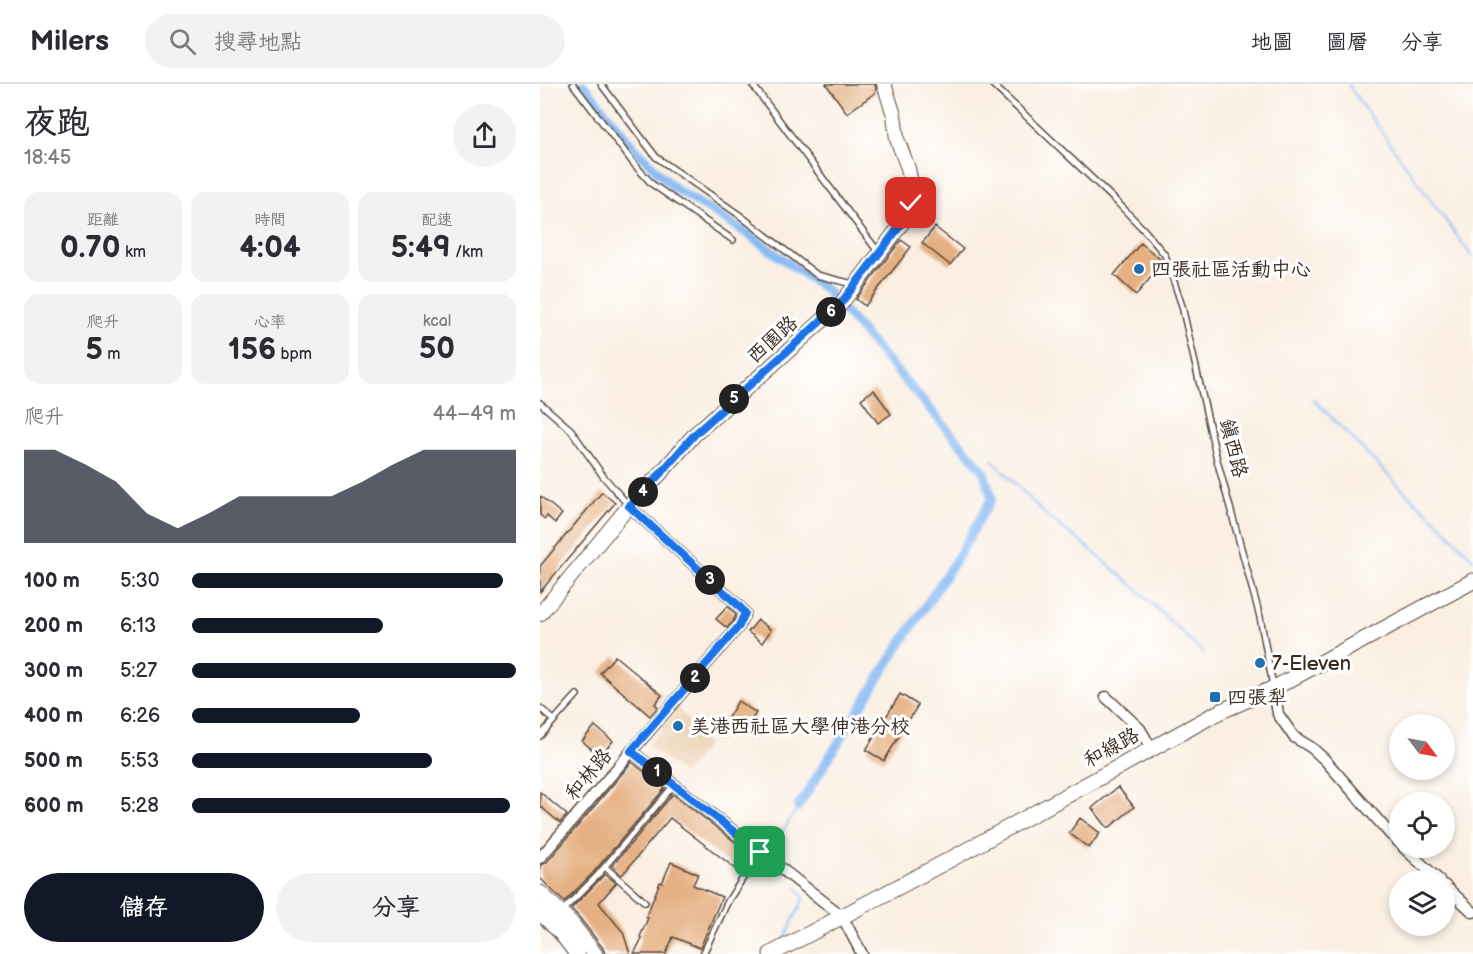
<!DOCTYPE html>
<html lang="zh-TW">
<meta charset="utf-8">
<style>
:root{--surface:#fff;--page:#f2f2f3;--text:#2b2b33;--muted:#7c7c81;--line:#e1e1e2;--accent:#111827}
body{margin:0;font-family:"Balsamiq Sans","LXGW WenKai TC",sans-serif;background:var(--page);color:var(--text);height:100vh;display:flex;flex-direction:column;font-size:22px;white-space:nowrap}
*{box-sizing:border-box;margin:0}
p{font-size:20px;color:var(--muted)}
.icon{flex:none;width:33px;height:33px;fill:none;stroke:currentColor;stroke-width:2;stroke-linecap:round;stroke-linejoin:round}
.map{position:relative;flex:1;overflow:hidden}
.details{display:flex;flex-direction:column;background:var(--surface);width:540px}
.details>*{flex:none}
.needle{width:39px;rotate:122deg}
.controls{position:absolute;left:849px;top:630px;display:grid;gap:12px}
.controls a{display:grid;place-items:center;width:66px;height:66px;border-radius:50%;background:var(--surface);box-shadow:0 3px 9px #0003;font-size:30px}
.pin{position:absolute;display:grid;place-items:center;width:51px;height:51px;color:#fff;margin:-26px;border-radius:12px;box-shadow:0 3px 9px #0006}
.km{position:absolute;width:30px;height:30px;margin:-15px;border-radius:50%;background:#222;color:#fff;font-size:16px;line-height:30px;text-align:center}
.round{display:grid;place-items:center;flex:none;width:63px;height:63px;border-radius:32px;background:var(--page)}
.headline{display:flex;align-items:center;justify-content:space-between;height:102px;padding:0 24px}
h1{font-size:33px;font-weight:600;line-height:45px}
.metrics{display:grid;grid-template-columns:repeat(3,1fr);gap:9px;height:102px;padding:6px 24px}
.metrics div{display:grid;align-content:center;border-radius:15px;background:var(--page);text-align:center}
.metrics b{font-size:30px;font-weight:600}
.metrics small{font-size:16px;font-weight:400}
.metrics p{font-size:16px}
.chart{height:168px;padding:12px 24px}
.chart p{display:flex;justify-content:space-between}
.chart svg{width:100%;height:108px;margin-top:6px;fill:var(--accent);opacity:.7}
.action{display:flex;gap:12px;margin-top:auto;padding:12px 24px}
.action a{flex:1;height:69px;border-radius:36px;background:var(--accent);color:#fff;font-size:24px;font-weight:600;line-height:69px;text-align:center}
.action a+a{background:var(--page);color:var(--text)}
ul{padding:0 24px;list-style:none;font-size:20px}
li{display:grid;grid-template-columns:96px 72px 1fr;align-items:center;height:45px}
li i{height:15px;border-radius:8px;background:var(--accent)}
header{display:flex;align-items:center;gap:36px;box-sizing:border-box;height:84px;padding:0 30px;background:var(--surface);border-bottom:2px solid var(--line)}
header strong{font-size:28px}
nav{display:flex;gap:33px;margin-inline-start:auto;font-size:21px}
.search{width:420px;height:54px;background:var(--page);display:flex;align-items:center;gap:15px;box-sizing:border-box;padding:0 21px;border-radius:33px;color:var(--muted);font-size:22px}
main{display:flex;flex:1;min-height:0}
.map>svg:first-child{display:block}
</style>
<header>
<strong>Milers</strong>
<div class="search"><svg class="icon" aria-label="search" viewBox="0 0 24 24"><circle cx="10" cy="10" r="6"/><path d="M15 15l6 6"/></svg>搜尋地點</div>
<nav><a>地圖</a><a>圖層</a><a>分享</a></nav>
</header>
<main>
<section class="details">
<div class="headline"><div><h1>夜跑</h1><p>18:45</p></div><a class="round"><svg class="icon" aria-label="share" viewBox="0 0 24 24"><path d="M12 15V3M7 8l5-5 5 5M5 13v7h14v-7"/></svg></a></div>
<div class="metrics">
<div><p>距離</p><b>0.70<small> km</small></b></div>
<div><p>時間</p><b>4:04</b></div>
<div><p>配速</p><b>5:49<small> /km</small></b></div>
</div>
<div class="metrics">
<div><p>爬升</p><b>5<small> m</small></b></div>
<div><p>心率</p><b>156<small> bpm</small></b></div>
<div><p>kcal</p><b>50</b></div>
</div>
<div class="chart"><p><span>爬升</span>44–49 m</p>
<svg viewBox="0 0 160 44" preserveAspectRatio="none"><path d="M0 44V6L10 6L20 12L30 19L40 32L50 38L60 32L70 25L80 25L90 25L100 25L110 19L120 12L130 6L140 6L150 6L160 6V44z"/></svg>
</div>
<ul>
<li><b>100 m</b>5:30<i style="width:96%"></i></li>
<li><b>200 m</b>6:13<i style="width:59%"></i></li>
<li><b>300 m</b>5:27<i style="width:100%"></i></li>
<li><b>400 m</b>6:26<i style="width:52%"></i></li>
<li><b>500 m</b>5:53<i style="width:74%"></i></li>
<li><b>600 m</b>5:28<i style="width:98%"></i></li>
</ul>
<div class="action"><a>儲存</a><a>分享</a></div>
</section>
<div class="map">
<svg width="933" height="870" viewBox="0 0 933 870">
<rect width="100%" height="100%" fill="#fff"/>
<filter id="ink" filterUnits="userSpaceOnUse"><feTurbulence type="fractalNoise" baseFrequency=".0167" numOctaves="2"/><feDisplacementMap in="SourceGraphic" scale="12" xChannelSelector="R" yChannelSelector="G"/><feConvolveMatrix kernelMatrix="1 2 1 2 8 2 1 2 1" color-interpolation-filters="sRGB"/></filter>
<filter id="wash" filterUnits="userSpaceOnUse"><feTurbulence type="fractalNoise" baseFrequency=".008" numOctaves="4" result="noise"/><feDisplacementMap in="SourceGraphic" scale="24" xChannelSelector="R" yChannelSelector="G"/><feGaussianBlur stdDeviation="1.35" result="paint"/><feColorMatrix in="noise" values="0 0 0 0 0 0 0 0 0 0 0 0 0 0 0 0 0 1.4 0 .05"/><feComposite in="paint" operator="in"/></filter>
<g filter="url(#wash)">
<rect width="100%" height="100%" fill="#faefe2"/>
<path fill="#edd7bb" d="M138 623 167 661 144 690 108 661Z"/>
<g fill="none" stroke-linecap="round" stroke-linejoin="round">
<path stroke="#85b9f3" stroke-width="2" d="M808 0 822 21 933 174
M773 315 863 406 893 433 933 475
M452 376 508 433 546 462 597 505 663 569
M239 777 232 765 258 723
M243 857 264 814 257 804"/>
<path stroke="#85b9f3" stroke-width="9" d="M43 0 96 66 134 104 203 147 284 204 443 386 452 414 419 471 347 581 258 723"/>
</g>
<g id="blocks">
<path fill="#e5b082" d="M286 0H335L336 5 335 9 307 29Z
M395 143 423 165 410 181 382 159Z
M361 156 371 163 325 222 316 215Z
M601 159 621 176 623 179 596 211 574 191Z
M334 306 351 330 338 339 321 315Z
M62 408 75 419 0 508V482Z
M0 412 22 430 15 439 7 432 5 435 0 431Z
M188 522 196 531 193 538 187 544 176 535Z
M218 536 231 546 222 559 208 548Z
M75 572 122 611 115 620 118 623 110 632 60 589Z
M360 610 378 621 344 677 326 666Z
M198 617 216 629 205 646 187 635Z
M55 642 73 657 60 672 42 657Z
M92 678 125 704 52 790 24 818 0 794V781L6 779Z
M578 703 594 723 570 743H567L552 724Z
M0 708 27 731 20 739 0 722Z
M133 710 212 771 200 788 130 734 82 791 72 782Z
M540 734 560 749 549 764 529 749Z
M131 778 158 790 153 801 182 813 160 864 133 853 126 870H94L102 854 100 853 108 834 106 833 120 798 122 799Z
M65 790 76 799 59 819 83 848 90 870H65L63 864 39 833 31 825Z"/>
</g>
</g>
<g filter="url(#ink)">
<use href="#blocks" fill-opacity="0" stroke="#58483b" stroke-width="1.5"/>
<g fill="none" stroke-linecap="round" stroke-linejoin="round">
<g stroke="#58483b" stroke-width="8">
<path id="service" d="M33 0 94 80 112 100 193 156
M61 0 116 73 198 130 277 191 313 200
M212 0 339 169
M452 0 577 118 605 147 625 171 642 222 677 376 720 533 733 602
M0 319 31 346 63 392 89 422
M0 624 14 636
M0 652 37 611
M65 783 105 818
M22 827 56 793 134 701
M163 870 188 817 220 768"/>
</g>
<g stroke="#58483b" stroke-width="13">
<path id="minor" d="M734 604 738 630 754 653 772 664 785 676 851 751 860 759
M566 613 600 645 611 664
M91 667 302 832 322 870
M864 764 899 796
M0 774 199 542 205 529 197 520 89 422
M904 801 933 828"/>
</g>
<g stroke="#58483b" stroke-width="16">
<path id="tertiary" d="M0 530 89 422 121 389 155 350 301 220 360 142 368 130 373 110 368 84 357 55 354 31 344 0"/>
</g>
<g stroke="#58483b" stroke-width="17">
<path id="secondary" d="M0 809 31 839 55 870
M0 828 21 849 37 870
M231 870 411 775 677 629 734 604 933 497"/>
</g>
<use href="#service" stroke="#fff" stroke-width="5"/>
<use href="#minor" stroke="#fff" stroke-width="10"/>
<use href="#tertiary" stroke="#fff" stroke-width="14"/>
<use href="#secondary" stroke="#fff" stroke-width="15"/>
</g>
</g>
<g fill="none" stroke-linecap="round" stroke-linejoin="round" filter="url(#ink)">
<g stroke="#fff" stroke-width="12">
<path id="route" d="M220 768 91 667 199 542 205 529 197 520 89 422 121 389 155 350 301 219 360 142 368 130 371 119"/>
</g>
<use href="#route" stroke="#1a73e8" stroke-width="8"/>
</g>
<g fill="#1f6fb2" stroke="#fff" stroke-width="2">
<circle cx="599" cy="185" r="6"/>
<circle cx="720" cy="579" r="6"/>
<rect x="669" y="607" width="12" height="12" rx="3"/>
<circle cx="138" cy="642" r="6"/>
</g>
<g text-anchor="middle" stroke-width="6" stroke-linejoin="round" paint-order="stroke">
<g font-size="20" fill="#3b2a1e" stroke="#fff" text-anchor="start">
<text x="611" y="192">四張社區活動中心</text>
<text x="732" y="586">7-Eleven</text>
<text x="687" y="620">四張犁</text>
<text x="150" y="649">美港西社區大學伸港分校</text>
</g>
<g font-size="20" fill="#3b2a1e" stroke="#fff">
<text transform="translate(232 255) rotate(-42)" y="7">西園路</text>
<text transform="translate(694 364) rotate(76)" y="7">鎮西路</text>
<text transform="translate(571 663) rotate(-29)" y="7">和線路</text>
<text transform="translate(48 690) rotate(-50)" y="7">和林路</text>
</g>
</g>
</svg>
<div class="controls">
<a><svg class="needle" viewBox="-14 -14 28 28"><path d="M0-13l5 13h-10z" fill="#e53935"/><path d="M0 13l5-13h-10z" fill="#7c7c81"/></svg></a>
<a><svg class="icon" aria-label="locate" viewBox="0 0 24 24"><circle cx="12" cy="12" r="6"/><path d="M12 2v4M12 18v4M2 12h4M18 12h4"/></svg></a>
<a><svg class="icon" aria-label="layers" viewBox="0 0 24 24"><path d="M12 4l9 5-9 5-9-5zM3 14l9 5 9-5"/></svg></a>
</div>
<div class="pin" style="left:220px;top:768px;background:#1e9e55"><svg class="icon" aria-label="arrive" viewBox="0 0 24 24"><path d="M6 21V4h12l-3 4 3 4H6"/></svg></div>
<div class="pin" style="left:371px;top:119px;background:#d93025"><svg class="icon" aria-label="check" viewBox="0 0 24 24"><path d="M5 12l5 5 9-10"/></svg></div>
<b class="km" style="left:117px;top:688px">1</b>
<b class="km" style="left:155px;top:594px">2</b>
<b class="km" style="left:170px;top:496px">3</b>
<b class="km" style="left:103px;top:408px">4</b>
<b class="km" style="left:194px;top:315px">5</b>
<b class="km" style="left:291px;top:228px">6</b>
</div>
</main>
